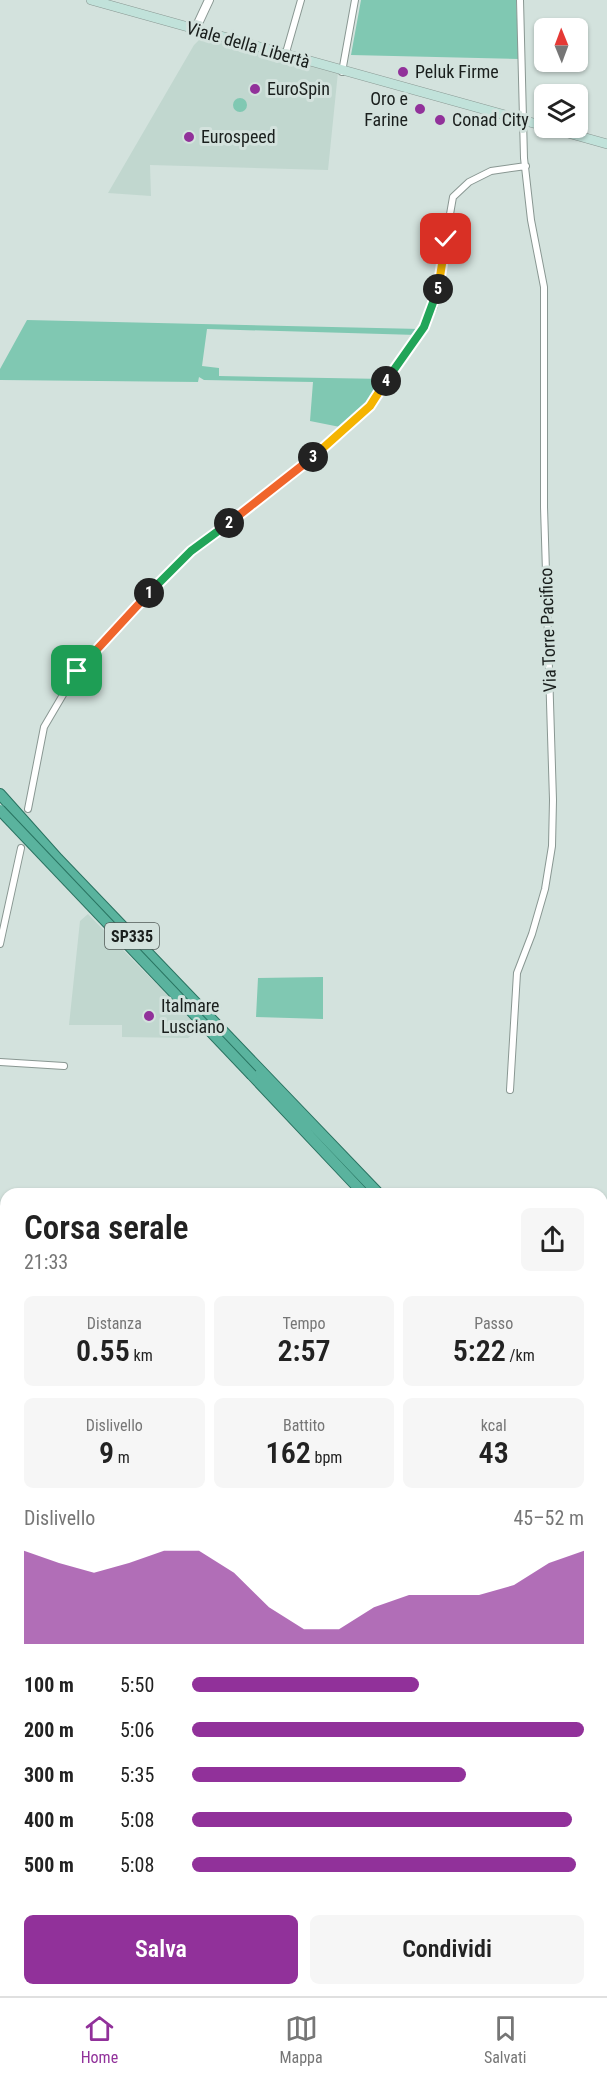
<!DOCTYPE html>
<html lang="it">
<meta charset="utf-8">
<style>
:root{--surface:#fff;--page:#f6f6f6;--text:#222;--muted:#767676;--line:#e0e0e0;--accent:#91319a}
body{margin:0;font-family:"Roboto Condensed",sans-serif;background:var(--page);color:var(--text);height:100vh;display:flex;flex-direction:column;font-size:22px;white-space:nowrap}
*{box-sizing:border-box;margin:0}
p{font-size:20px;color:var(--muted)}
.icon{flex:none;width:33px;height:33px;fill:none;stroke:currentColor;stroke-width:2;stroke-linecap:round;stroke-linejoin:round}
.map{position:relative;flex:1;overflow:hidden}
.drawer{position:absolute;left:0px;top:1188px;width:608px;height:808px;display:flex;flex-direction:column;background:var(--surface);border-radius:18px 18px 0 0;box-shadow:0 2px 4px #0004}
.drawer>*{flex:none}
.needle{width:39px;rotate:359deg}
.tools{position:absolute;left:534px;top:18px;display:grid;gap:12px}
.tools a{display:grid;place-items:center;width:54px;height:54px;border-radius:9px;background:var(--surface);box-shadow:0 2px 4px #0004;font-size:30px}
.pin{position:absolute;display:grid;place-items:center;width:51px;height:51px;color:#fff;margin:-26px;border-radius:12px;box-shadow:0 3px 9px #0006}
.km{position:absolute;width:30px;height:30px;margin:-15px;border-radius:50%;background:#222;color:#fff;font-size:16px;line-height:30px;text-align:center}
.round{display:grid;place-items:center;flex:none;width:63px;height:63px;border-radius:9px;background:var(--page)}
.overview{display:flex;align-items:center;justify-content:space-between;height:102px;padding:0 24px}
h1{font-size:33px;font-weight:600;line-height:45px}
.stats{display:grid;grid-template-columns:repeat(3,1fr);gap:9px;height:102px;padding:6px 24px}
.stats div{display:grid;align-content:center;border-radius:9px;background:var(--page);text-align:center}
.stats b{font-size:30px;font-weight:600}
.stats small{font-size:16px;font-weight:400}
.stats p{font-size:16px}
.chart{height:168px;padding:12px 24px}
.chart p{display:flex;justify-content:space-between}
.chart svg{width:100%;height:108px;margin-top:6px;fill:var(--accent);opacity:.7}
.button{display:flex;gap:12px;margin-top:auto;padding:12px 24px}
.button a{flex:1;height:69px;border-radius:9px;background:var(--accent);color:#fff;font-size:24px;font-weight:600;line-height:69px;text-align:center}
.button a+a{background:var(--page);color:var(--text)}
ul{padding:0 24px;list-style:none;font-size:20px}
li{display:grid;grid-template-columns:96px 72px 1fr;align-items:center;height:45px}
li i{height:15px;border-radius:8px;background:var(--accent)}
.tab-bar{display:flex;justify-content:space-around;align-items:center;height:84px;border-top:2px solid var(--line);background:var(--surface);font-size:16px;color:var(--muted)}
.tab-bar a{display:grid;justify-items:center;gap:3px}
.tab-bar .selected{color:var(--accent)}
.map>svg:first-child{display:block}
</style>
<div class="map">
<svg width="607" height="1996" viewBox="0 0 607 1996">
<rect width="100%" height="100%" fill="#d3e2dd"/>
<path fill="#c1d7cf" d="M212 37 338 72 328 170 150 165 151 196 108 193 194 45 201 38Z
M88 914 127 954 200 1028 188 1038 122 1037V1025H69L80 921Z"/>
<path fill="#80c8b2" d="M361 0H516L519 59 351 55Z
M233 105a7 7 0 1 1 14 0a7 7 0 1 1-14 0Z
M27 320 421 329 417 335 207 329 202 366 219 368V376L386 379 367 405 345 428 310 421 313 382 204 380 199 377 198 382 0 380V369Z
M323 977V1019L256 1017 258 978Z
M0 1760H6V1784L0 1785Z
M602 1777H607V1996C597 1986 601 1806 602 1777Z"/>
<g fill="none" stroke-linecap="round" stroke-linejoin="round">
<g stroke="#899792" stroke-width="8">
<path id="minor" d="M285 56 301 0
M342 72 355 0
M28 809 44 727 77 671 137 605 191 551 290 477 346 430 370 406 424 327 434 306 453 197 469 182 491 171 526 166
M0 944 21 848
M0 1062 64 1066
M510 1090 517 973 532 934 545 889 552 846 553 800 544 507V287L531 220 524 158 520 0
M602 1329 607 1325
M602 1773H607
M559 1990V1996
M64 1996 79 1990"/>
</g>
<g stroke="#899792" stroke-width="10">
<path id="tertiary" d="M195 30 209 0"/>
</g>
<g stroke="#899792" stroke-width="10">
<path id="secondary" d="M91 0 544 126
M550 128 607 144"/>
</g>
<g stroke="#297361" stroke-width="12">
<path id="trunk" d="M0 794 58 859 379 1194
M252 1075 364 1194
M602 1556 607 1578
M602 1597 607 1630"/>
</g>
<use href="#minor" stroke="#fff" stroke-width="6"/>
<use href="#tertiary" stroke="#fff" stroke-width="8"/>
<use href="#secondary" stroke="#c1e2da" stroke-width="9"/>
<use href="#trunk" stroke="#5ab39e" stroke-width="10"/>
<g stroke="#297361" stroke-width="12" stroke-linecap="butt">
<path id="trunk-bridge" d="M0 810 252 1075"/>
</g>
<use href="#trunk-bridge" stroke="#5ab39e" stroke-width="10"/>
</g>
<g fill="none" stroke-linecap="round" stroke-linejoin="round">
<g stroke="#fff" stroke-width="12">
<path id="split-1" d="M77 671 149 593"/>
</g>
<g stroke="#fff" stroke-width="12">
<path id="split-2" d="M149 593 191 551 229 523"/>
</g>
<g stroke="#fff" stroke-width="12">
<path id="split-3" d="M229 523 313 457"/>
</g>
<g stroke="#fff" stroke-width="12">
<path id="split-4" d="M313 457 370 406 386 381"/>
</g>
<g stroke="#fff" stroke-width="12">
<path id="split-5" d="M386 381 424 327 438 289"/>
</g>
<g stroke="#fff" stroke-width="12">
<path id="split-6" d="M438 289 446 239"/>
</g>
<use href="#split-1" stroke="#f0652b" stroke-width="8"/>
<use href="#split-2" stroke="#22a559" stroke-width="8"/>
<use href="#split-3" stroke="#f0652b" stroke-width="8"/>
<use href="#split-4" stroke="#f5b400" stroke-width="8"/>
<use href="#split-5" stroke="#22a559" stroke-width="8"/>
<use href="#split-6" stroke="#f5b400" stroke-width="8"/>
</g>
<g fill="#91319a" stroke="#d3e2dd" stroke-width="2">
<circle cx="403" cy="72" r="6"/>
<circle cx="255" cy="89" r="6"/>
<circle cx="420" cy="109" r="6"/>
<circle cx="440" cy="120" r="6"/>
<circle cx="189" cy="137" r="6"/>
<circle cx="149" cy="1016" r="6"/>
</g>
<g text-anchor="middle" stroke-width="6" stroke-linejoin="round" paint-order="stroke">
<rect fill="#d3e2dd" stroke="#525a57" stroke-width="1.5" x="105" y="923" width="54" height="26" rx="4.5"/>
<g font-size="16" font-weight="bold" fill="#1a1f1d">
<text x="132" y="942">SP335</text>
</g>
<g font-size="18" fill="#1a1f1d" stroke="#d3e2dd">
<text transform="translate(248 45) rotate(16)" y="6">Viale della Libertà</text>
<text transform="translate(548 630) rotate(-92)" y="6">Via Torre Pacifico</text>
</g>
<g font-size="18" fill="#1a1f1d" stroke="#d3e2dd" text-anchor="start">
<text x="415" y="78">Peluk Firme</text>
<text x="267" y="95">EuroSpin</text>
<text x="408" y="105" text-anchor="end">Oro e<tspan x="408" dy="21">Farine</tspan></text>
<text x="452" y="126">Conad City</text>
<text x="201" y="143">Eurospeed</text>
<text x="161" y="1012">Italmare<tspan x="161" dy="21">Lusciano</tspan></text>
</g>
</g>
</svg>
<div class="tools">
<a><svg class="needle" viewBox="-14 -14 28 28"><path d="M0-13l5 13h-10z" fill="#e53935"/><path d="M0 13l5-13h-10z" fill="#767676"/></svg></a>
<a><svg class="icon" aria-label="layers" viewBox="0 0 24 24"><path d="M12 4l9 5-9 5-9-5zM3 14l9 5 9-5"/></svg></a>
</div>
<div class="pin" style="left:77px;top:671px;background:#1e9e55"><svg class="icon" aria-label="arrive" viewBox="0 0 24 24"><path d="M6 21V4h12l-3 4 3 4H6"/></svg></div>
<div class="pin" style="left:446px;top:239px;background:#d93025"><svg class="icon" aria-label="check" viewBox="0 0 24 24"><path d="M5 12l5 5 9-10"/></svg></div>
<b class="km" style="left:149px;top:593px">1</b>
<b class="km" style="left:229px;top:523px">2</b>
<b class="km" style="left:313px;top:457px">3</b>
<b class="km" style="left:386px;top:381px">4</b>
<b class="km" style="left:438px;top:289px">5</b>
<section class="drawer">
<div class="overview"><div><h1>Corsa serale</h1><p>21:33</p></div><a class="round"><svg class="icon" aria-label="share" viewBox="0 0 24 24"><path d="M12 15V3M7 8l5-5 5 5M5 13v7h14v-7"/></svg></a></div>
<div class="stats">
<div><p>Distanza</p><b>0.55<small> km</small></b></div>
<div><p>Tempo</p><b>2:57</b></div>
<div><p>Passo</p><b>5:22<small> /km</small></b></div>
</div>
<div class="stats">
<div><p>Dislivello</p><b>9<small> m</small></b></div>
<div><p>Battito</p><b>162<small> bpm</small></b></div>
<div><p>kcal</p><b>43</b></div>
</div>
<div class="chart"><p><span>Dislivello</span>45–52 m</p>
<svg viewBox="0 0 160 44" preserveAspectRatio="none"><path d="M0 44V6L10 11L20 15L30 11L40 6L50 6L60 15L70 29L80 38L90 38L100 29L110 24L120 24L130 24L140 20L150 11L160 6V44z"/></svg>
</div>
<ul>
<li><b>100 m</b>5:50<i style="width:58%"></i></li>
<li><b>200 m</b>5:06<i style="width:100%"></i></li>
<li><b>300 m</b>5:35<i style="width:70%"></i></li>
<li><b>400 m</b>5:08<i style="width:97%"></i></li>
<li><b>500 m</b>5:08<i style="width:98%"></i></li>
</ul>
<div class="button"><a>Salva</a><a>Condividi</a></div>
</section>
</div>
<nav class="tab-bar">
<a class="selected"><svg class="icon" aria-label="home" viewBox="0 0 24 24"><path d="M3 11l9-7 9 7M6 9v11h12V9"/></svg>Home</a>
<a><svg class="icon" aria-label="map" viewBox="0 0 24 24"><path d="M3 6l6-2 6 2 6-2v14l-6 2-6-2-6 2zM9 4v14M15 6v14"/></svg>Mappa</a>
<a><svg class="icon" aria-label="saved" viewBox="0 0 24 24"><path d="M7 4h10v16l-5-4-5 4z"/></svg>Salvati</a>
</nav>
